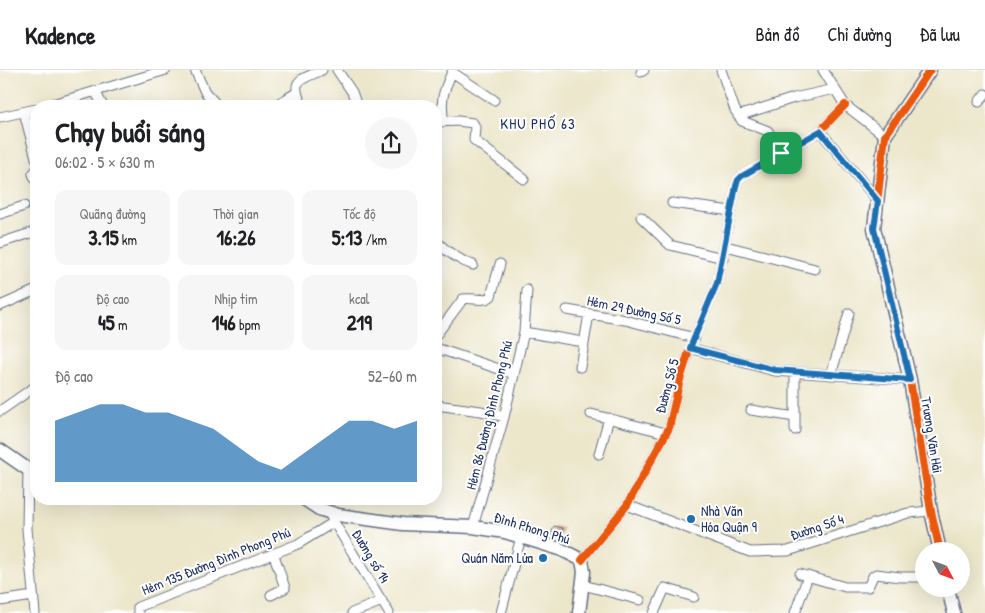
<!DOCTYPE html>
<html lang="vi">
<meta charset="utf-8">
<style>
:root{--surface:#fff;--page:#f6f6f6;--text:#202124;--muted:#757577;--line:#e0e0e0;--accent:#1f6fb2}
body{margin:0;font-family:"Patrick Hand",sans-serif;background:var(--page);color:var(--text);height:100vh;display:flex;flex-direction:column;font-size:19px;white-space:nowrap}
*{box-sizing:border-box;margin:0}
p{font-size:16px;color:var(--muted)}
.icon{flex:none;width:28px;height:28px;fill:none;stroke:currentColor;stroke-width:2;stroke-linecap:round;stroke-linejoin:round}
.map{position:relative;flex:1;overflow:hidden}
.drawer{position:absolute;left:30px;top:30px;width:412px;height:405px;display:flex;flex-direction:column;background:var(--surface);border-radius:20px;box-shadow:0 5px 20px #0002}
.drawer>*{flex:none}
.needle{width:32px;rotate:131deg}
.controls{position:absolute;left:915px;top:472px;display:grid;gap:10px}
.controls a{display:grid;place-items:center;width:55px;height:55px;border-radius:50%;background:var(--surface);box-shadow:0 5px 20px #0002;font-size:25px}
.pin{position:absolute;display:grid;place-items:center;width:42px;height:42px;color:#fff;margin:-21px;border-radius:10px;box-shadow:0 2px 8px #0006}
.round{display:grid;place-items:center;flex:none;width:52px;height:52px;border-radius:26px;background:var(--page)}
.headline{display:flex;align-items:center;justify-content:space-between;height:85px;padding:0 25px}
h1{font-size:28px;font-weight:700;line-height:38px}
.metrics{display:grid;grid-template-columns:repeat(3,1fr);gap:8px;height:85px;padding:5px 25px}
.metrics div{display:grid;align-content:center;border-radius:12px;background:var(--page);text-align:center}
.metrics b{font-size:21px;font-weight:700}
.metrics small{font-size:14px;font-weight:400}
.metrics p{font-size:14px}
.chart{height:140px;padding:10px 25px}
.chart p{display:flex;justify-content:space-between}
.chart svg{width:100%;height:90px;margin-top:5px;fill:var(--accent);opacity:.7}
header{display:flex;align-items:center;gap:30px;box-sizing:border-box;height:70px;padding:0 25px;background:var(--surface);border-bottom:1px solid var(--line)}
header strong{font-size:24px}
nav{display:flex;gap:28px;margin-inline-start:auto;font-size:18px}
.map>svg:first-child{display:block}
</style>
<header>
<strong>Kadence</strong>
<nav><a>Bản đồ</a><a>Chỉ đường</a><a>Đã lưu</a></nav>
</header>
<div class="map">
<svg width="985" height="543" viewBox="0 0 985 543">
<defs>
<pattern id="building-cross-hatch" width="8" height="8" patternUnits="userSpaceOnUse" patternTransform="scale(1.25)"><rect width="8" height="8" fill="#d99473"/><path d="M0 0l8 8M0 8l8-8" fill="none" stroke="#af7962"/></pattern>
</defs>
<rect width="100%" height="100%" fill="#fff"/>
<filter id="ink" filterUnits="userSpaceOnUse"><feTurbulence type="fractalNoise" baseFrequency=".02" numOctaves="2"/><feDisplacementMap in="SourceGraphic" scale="10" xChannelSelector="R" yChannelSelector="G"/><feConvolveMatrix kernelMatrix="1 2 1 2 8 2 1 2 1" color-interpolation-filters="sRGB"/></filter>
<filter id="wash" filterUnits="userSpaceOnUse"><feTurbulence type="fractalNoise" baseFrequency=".0096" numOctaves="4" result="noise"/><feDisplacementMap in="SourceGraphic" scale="20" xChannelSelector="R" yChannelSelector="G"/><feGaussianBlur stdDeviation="1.12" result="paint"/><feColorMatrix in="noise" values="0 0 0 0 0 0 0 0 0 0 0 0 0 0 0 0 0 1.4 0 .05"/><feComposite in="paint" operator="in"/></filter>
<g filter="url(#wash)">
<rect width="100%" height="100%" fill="#ece6ca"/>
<g id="blocks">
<path fill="url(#building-cross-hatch)" d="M554 456 563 458 560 468 551 465Z"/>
</g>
</g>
<g filter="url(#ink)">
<use href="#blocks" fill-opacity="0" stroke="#646f84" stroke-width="1"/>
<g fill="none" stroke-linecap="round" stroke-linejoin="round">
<g stroke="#646f84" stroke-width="11">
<path id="street" d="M195 0 205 22 218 36
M337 0 352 22 357 36
M721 0 735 40 742 51 768 61 781 83
M823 0 845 35 885 66
M641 2 644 0
M95 21 103 36
M979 32 985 24
M46 36 166 0
M274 36 296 23
M302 36C290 9 299 11 322 0
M24 42 36 88
M738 46 794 28 835 19
M0 47 36 39
M436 52 458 51 473 53 475 57 474 70 524 109
M444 52C440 30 443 22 452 2L494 30
M820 61 878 131
M36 100 33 104 36 111
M672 133 731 141
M0 144 24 136
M641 147 670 175 723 188
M436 171C447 182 458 190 473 195
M0 173 31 163
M726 176 815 199
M0 236 36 220
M567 240 625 250 695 268
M524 262 527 220
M436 265 463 229C473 227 483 233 491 226L500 194
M436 278 514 304
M690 278 775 301 910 310
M580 297 589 244
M831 305 849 243
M436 335 481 341 504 347
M751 340 795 347
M0 341 36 316
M591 344 666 363
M795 360V302
M599 384 609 348
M28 399 27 459 35 543
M627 435 750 482 788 481 908 443 931 441
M331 447 389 543
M473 457 504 347 524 262 577 271
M582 490 627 435 669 358 680 310 690 278 717 213 736 116 738 110 742 106 820 61 845 35
M800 504 845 517H868L873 506 876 504 900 507H924
M583 515 640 530
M271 525 285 518 274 485
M0 531 33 526
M138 543V537L298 474 334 452
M352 543 382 531
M501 543 521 467
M654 543 665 518 694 527
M795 543 808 506"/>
</g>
<g stroke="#646f84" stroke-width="15">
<path id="secondary" d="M930 0 885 66 874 158 910 310 931 441 940 481
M0 380 36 405
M304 429 319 439 338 445 403 454 473 457 505 462 560 479 582 490 584 502 579 543
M948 519 954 543"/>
</g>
<use href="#street" stroke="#fff" stroke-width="9"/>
<use href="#secondary" stroke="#fff" stroke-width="12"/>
<g stroke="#fff" stroke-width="11">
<path id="cycleway" d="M930 0 885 66 874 158 910 310 931 441 940 481
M582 490 627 435 669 358 680 310 690 278 717 213 736 116 738 110 742 106 820 61 845 35"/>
</g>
<use href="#cycleway" stroke="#e8590c" stroke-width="8"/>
</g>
</g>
<g fill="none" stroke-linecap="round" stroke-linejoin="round" filter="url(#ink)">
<g stroke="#fff" stroke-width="10">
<path id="route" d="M820 61 878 131 874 158 910 310 775 300 690 278 717 213 736 116 738 110 742 106Z"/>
</g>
<use href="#route" stroke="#1f6fb2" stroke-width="6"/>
</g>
<g fill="#1f6fb2" stroke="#fff" stroke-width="2">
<circle cx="691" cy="449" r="5"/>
<circle cx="543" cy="488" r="5"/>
</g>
<g text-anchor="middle" stroke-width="4" stroke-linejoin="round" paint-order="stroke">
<g font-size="14" fill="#1b2f5e" stroke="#fff">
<text transform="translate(634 240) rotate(12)" y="5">Hẻm 29 Đường Số 5</text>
<text transform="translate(667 316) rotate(-75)" y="5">Đường Số 5</text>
<text transform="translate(489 345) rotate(-76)" y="5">Hẻm 86 Đường Đình Phong Phú</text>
<text transform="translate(932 365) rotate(81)" y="5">Trương Văn Hải</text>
<text transform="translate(817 457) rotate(-18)" y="5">Đường Số 4</text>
<text transform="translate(532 458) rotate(17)" y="5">Đình Phong Phú</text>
<text transform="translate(371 486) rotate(59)" y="5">Đường số 14</text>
<text transform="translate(216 491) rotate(-22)" y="5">Hẻm 135 Đường Đình Phong Phú</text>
</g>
<g font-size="14" fill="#1b2f5e" stroke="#fff" text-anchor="start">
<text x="701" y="446">Nhà Văn<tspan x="701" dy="16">Hóa Quận 9</tspan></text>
<text x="533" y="493" text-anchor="end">Quán Năm Lửa</text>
</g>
<g font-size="15" letter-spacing="1" fill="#1b2f5e" stroke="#fff">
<text x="538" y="59">KHU PHỐ 63</text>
</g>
</g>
</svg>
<div class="controls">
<a><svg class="needle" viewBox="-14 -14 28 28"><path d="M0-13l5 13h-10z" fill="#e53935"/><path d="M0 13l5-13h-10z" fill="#757577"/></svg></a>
</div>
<div class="pin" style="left:781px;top:83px;background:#1e9e55"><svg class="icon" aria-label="arrive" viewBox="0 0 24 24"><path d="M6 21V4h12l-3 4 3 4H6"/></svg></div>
<section class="drawer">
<div class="headline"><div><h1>Chạy buổi sáng</h1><p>06:02 · 5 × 630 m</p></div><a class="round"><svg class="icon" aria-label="share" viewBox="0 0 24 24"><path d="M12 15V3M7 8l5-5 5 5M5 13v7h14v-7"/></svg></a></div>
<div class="metrics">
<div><p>Quãng đường</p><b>3.15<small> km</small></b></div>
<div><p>Thời gian</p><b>16:26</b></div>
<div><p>Tốc độ</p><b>5:13<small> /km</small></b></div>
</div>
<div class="metrics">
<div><p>Độ cao</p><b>45<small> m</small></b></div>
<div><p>Nhịp tim</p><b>146<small> bpm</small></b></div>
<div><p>kcal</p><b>219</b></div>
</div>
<div class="chart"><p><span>Độ cao</span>52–60 m</p>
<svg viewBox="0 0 160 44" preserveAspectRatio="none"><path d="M0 44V14L10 10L20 6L30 6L40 10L50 10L60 14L70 18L80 26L90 34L100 38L110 30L120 22L130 14L140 14L150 18L160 14V44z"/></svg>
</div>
</section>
</div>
